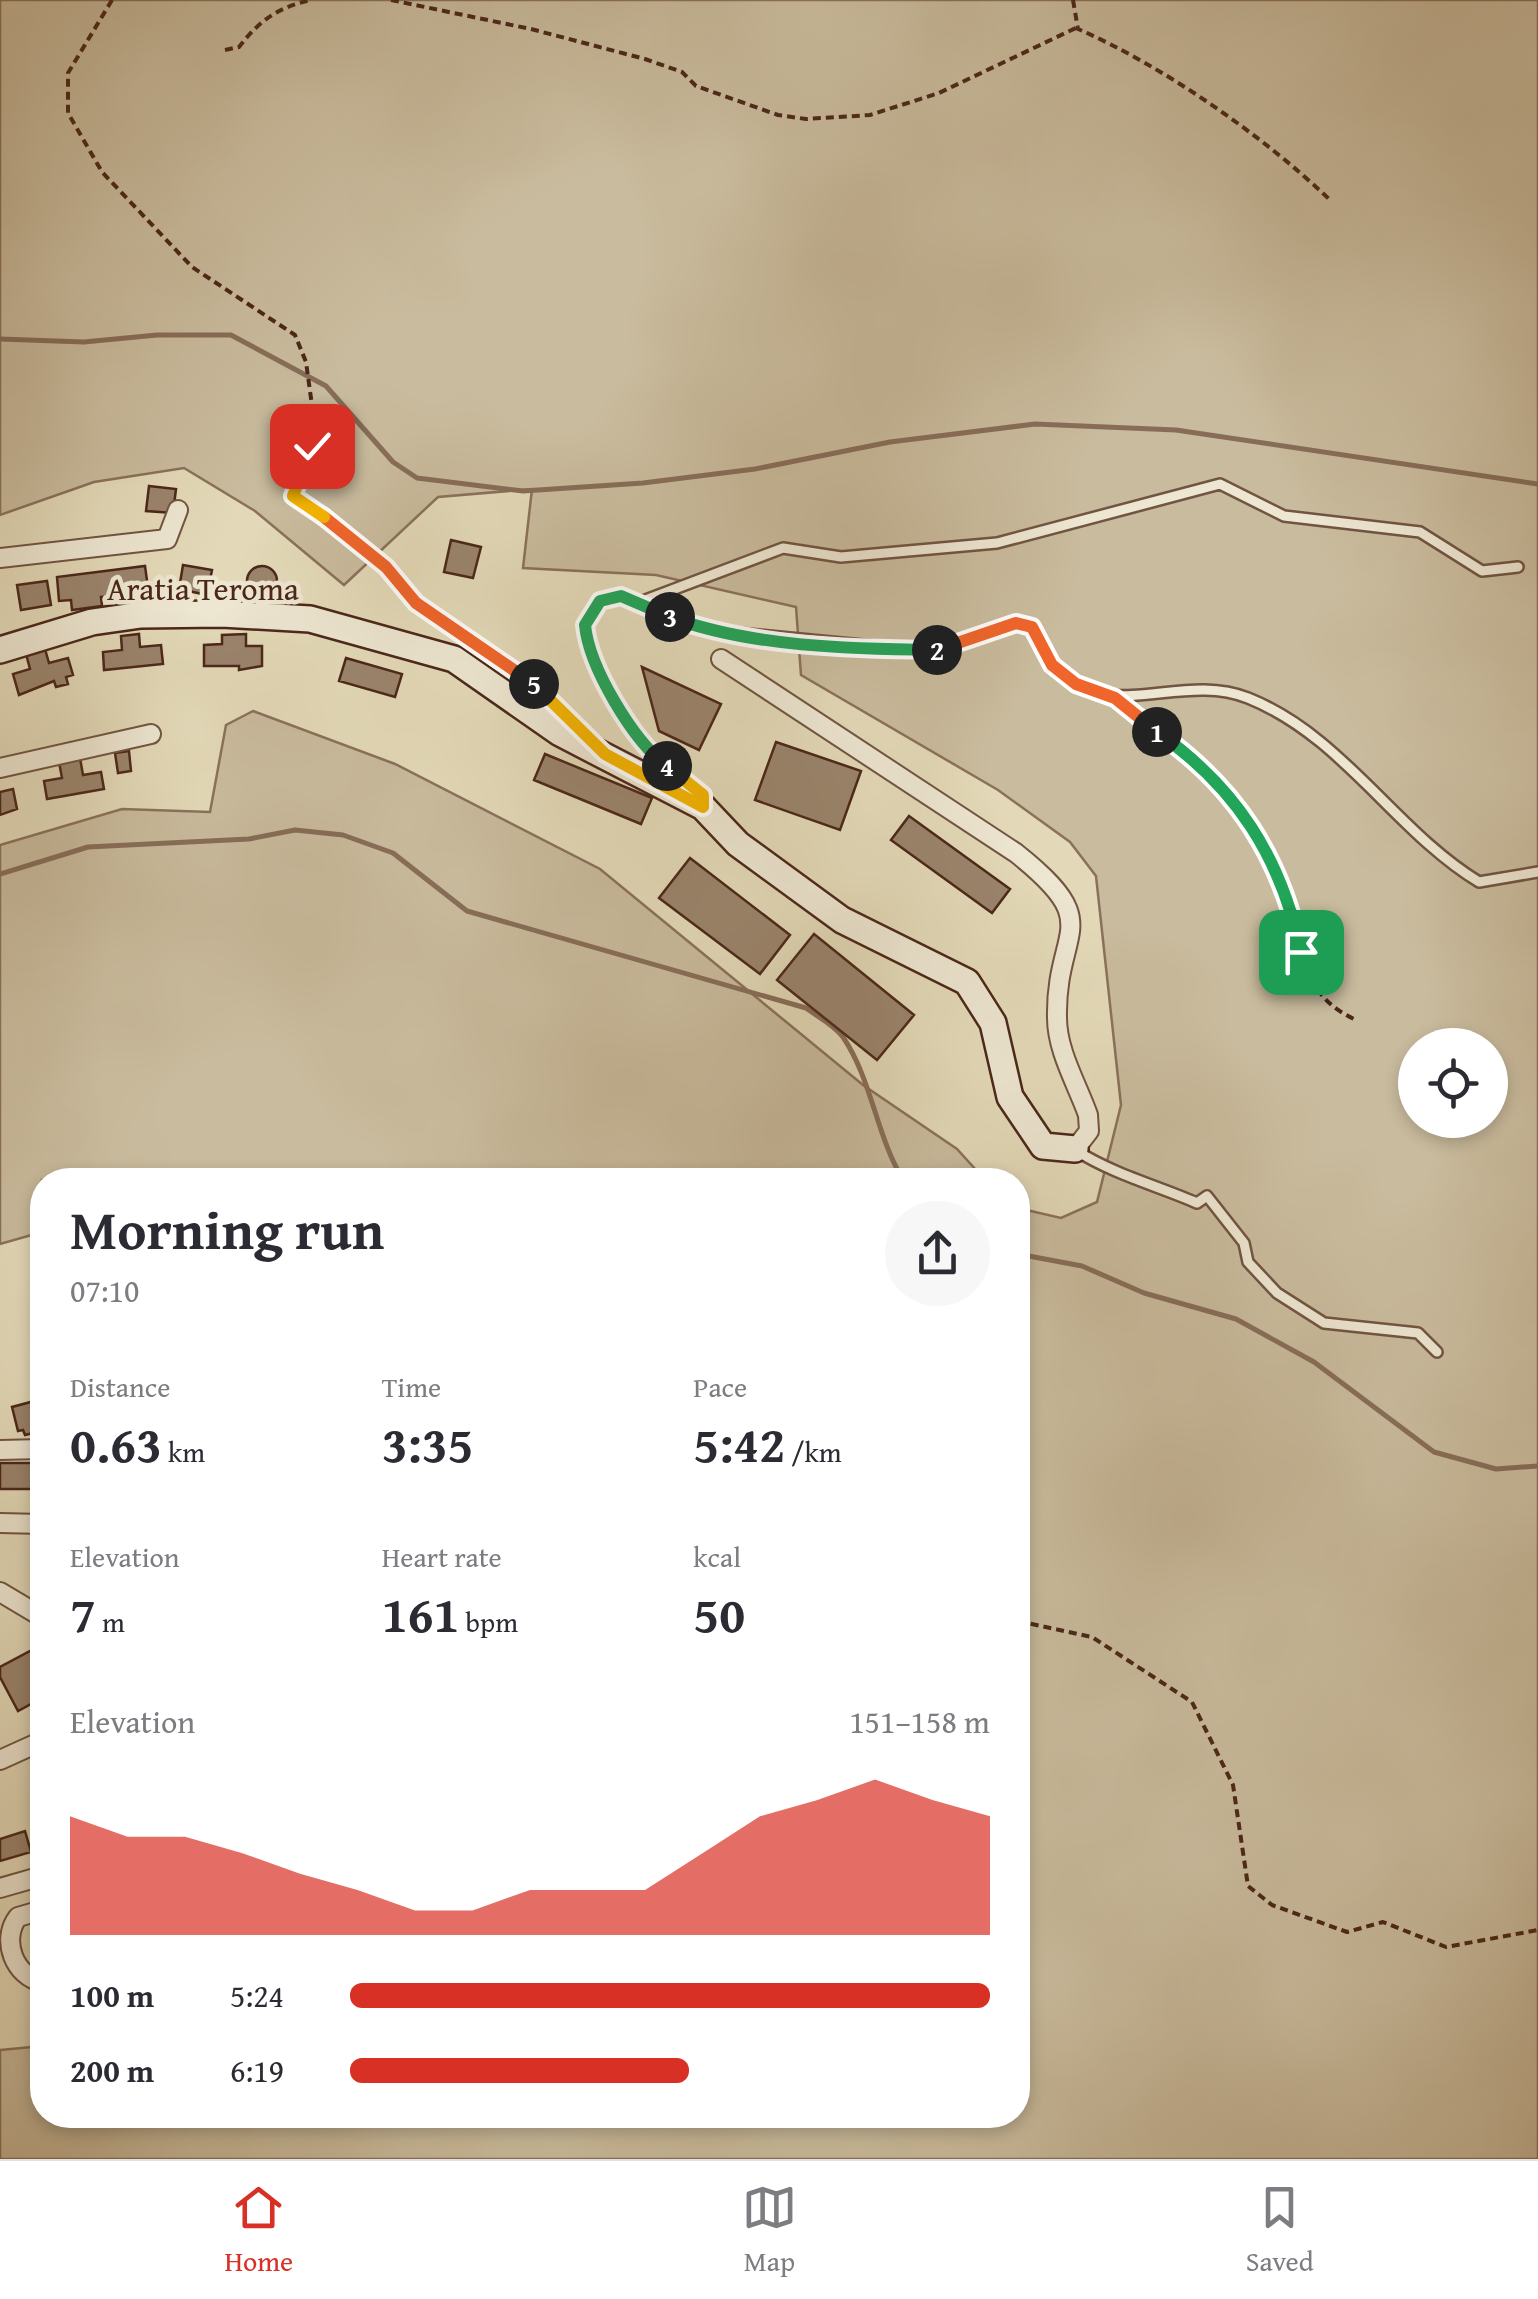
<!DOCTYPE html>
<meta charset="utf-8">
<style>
:root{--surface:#fff;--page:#f7f7f7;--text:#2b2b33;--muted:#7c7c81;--line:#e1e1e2;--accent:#d93025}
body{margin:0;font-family:"Gentium Book Plus",serif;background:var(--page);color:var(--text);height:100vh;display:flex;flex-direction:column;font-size:38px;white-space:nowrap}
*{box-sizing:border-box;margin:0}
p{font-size:32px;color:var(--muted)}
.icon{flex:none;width:55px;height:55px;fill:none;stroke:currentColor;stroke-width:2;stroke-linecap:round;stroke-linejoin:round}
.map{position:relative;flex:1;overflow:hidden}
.sheet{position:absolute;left:30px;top:1168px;width:1000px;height:960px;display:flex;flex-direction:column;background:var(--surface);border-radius:40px;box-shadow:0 5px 15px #0003}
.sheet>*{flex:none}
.tools{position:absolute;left:1398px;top:1028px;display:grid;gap:20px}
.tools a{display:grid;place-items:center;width:110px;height:110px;border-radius:50%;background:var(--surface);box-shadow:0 5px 15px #0003;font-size:50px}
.pin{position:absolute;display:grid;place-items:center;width:85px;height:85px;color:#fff;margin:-42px;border-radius:20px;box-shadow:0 5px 15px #0006}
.km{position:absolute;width:50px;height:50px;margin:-25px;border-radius:50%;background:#222;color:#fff;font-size:28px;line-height:50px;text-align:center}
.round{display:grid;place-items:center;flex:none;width:105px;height:105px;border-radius:52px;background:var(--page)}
.headline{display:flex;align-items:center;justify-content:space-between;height:170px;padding:0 40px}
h1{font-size:55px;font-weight:700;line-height:75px}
.metrics{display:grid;grid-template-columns:repeat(3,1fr);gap:15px;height:170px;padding:10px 40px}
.metrics div{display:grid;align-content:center}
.metrics b{font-size:50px;font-weight:700}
.metrics small{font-size:28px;font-weight:400}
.metrics p{font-size:28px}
.chart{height:280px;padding:20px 40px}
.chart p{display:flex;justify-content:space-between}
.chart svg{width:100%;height:180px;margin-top:10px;fill:var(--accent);opacity:.7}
ul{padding:0 40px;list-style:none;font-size:32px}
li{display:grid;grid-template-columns:160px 120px 1fr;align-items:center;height:75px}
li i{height:25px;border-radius:12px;background:var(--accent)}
.dock{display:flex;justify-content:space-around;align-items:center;height:140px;border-top:2px solid var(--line);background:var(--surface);font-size:28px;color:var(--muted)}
.dock a{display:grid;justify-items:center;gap:5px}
.dock .selected{color:var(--accent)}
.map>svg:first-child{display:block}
</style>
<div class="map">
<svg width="1538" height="2159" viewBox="0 0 1538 2159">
<rect width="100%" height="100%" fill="#e3d9b8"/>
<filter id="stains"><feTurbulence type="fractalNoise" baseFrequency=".002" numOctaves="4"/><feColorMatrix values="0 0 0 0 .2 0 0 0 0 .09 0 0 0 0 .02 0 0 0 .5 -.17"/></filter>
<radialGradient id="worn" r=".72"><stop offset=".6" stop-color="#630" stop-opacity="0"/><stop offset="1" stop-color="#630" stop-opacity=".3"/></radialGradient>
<path fill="#c9bb9d" stroke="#8a715b" stroke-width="2.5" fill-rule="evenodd" d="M0 0H1538V2159H0V2050L42 2046V2115H1018V1208L1061 1218 1097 1202 1121 1105 1096 876 1070 842 998 790 801 675 796 607 656 575 523 568 532 489 438 497 344 585 255 511 184 468 94 482 0 515ZM1415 1045H1490V1120H1415Z
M253 711 395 764 600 869 863 1085 957 1149 985 1180H42V1232L0 1244V845L122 809 210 812 226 725Z"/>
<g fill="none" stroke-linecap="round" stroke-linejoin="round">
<path stroke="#876d58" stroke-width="5" d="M0 339 84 342 157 335H231L326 386 393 462 417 478 523 491 643 483 755 469 890 442 1035 424 1176 430 1538 484
M0 874 88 847 249 839 295 830 343 835 393 853 467 911 806 1008C818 1017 834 1025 843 1037 872 1080 876 1135 903 1180
M1018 1254 1082 1266 1144 1293 1236 1319 1314 1362 1434 1452 1496 1469 1538 1466"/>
</g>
<path fill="#9a846c" stroke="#4b2719" stroke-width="2.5" d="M149 486 176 489 173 513 146 511Z
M451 540 481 547 473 578 444 572Z
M183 565 212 570 207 595 179 589Z
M247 581a15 15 0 1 1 30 0a15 15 0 1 1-30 0Z
M145 566 148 588 154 587 155 595 101 597 102 606 72 610 71 600 59 601 57 577Z
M47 581 51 605 21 610 17 585Z
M139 634 140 647 161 645 163 664 104 670 103 652 122 650 121 636Z
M246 634V646H262V666L239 670V666H204V645L222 644V635Z
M45 649 49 663 68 658 73 675 66 677 68 684 56 687 54 681 19 695 13 674 30 669 26 654Z
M346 658 402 674 395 697 339 681Z
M642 667 721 704 699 750 659 731Z
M776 742 861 771 840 830 755 800Z
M129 751 131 771 118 773 115 753Z
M545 754 652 798 641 824 534 780Z
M80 758 83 775 101 772 104 789 47 799 44 781 62 778 59 762Z
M13 789 17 809 0 815V792Z
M909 816 1010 889 992 913 891 840Z
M690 858 790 935 760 974 659 898Z
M814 934 914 1015 877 1060 777 980Z
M42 1399V1431L25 1435 23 1430 18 1431 12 1407Z
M0 1463H42V1489H0Z
M32 1650 42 1670V1698L18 1711 0 1677V1667Z
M25 1831 31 1852 0 1861V1839Z"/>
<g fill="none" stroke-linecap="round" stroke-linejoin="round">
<g stroke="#715441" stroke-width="14">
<path id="lane" d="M640 602 783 548 841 557 997 543 1220 484 1284 516 1420 532 1482 571 1518 567
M703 800C698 779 666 771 652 755 623 720 589 672 585 625L600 601 621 596 708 630 904 649 953 648 1016 623 1032 627C1039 639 1045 657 1054 667 1106 726 1180 671 1248 698 1343 736 1395 831 1479 882L1538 872
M1077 1151C1113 1174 1158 1186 1197 1203L1207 1196 1244 1243 1248 1262 1277 1293 1324 1323 1418 1333 1437 1352"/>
</g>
<g stroke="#715441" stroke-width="22">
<path id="street" d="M0 558 167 539 178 510
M721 659 1016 853C1108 926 1055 927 1057 1018 1057 1051 1077 1084 1088 1115L1089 1131 1075 1149
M0 768 151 734
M0 1450 42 1449
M0 1523 42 1524
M0 1592 42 1617
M0 1760 42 1741
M0 1888 42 1876
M42 1910 18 1917C0 1940 15 1977 42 1982"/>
</g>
<g stroke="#4b2719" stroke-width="30">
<path id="secondary" d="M0 650 92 622 141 615 222 614 310 619 454 659 560 733 703 807 738 844 842 920 967 982 993 1023 1010 1097 1043 1146 1075 1149"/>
</g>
<path stroke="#4b2719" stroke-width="4" stroke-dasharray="8 5" stroke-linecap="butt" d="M112 0 68 73V113L102 172 192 267 295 335 306 362 314 420 312 446 293 496 349 534 387 567 416 603 513 665 547 696
M391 0 531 29 645 59 682 72 696 86 778 115 806 119 870 115 939 93 1078 27
M1073 0 1078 29C1163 66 1262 135 1329 199
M225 50 239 47C259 21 278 7 311 0
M1126 708C1168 746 1220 771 1251 821 1269 851 1286 893 1296 927 1307 969 1311 999 1354 1019
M1018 1621 1092 1637 1192 1702 1233 1785 1248 1886 1272 1905 1347 1932 1383 1922 1446 1947 1538 1930"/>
<use href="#lane" stroke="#ede6d1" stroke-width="9"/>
<use href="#street" stroke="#ede6d1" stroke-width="18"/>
<use href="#secondary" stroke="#ede6d1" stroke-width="25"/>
</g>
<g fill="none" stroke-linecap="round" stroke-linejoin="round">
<g stroke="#fff" stroke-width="20">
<path id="split-1" d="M1157 732C1236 787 1281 857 1301 952"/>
</g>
<g stroke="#fff" stroke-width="20">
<path id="split-2" d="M937 650 1016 623 1032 627 1052 665 1076 684 1115 698 1157 732"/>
</g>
<g stroke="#fff" stroke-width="20">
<path id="split-3" d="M670 617C751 647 851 649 937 650"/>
</g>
<g stroke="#fff" stroke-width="20">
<path id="split-4" d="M667 766C633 741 589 667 585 625L600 601 621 596 670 617"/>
</g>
<g stroke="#fff" stroke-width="20">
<path id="split-5" d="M534 684 605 754 703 807V795L667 766"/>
</g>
<g stroke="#fff" stroke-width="20">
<path id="split-6" d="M324 517 386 567 416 603 534 684"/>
</g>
<g stroke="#fff" stroke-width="20">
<path id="split-7" d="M312 446 293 496 324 517"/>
</g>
<use href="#split-1" stroke="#22a559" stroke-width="12"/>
<use href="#split-2" stroke="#f0652b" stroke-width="12"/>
<use href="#split-3" stroke="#22a559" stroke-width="12"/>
<use href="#split-4" stroke="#22a559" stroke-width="12"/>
<use href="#split-5" stroke="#f5b400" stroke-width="12"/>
<use href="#split-6" stroke="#f0652b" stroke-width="12"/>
<use href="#split-7" stroke="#f5b400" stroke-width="12"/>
</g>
<g text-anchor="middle" stroke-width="9" stroke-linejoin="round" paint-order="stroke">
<g font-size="32" fill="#4b2719" stroke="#ede6d1">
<text x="203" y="600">Aratia Teroma</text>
</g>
</g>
<rect width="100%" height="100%" filter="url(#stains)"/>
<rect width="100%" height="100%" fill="url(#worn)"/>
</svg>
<div class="tools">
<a><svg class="icon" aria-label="locate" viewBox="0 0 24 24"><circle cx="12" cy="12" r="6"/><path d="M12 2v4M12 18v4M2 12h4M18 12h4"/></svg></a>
</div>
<div class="pin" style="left:1301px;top:952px;background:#1e9e55"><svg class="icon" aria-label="arrive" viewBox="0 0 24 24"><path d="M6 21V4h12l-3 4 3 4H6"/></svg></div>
<div class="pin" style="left:312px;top:446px;background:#d93025"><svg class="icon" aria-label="check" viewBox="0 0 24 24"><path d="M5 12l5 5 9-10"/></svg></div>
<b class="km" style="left:1157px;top:732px">1</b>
<b class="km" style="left:937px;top:650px">2</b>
<b class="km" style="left:670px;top:617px">3</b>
<b class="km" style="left:667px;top:766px">4</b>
<b class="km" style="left:534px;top:684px">5</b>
<section class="sheet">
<div class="headline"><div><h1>Morning run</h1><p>07:10</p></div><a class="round"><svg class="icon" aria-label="share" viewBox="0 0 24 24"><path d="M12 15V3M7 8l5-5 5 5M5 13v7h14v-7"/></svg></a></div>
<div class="metrics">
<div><p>Distance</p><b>0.63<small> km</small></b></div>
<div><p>Time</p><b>3:35</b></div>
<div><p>Pace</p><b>5:42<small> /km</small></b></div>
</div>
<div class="metrics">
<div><p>Elevation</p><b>7<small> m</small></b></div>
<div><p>Heart rate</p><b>161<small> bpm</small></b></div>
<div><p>kcal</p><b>50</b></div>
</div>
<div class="chart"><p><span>Elevation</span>151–158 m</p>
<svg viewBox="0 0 160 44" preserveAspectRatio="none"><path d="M0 44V15L10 20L20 20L30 24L40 29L50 33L60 38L70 38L80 33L90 33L100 33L110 24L120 15L130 11L140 6L150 11L160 15V44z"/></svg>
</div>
<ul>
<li><b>100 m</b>5:24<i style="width:100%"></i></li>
<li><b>200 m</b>6:19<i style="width:53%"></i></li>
</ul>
</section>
</div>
<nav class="dock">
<a class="selected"><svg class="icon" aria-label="home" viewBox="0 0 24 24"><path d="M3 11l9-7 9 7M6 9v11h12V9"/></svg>Home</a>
<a><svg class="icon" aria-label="map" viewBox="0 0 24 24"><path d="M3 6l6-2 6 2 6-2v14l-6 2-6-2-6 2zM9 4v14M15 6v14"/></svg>Map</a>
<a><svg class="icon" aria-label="saved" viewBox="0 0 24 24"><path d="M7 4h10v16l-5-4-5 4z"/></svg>Saved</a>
</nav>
